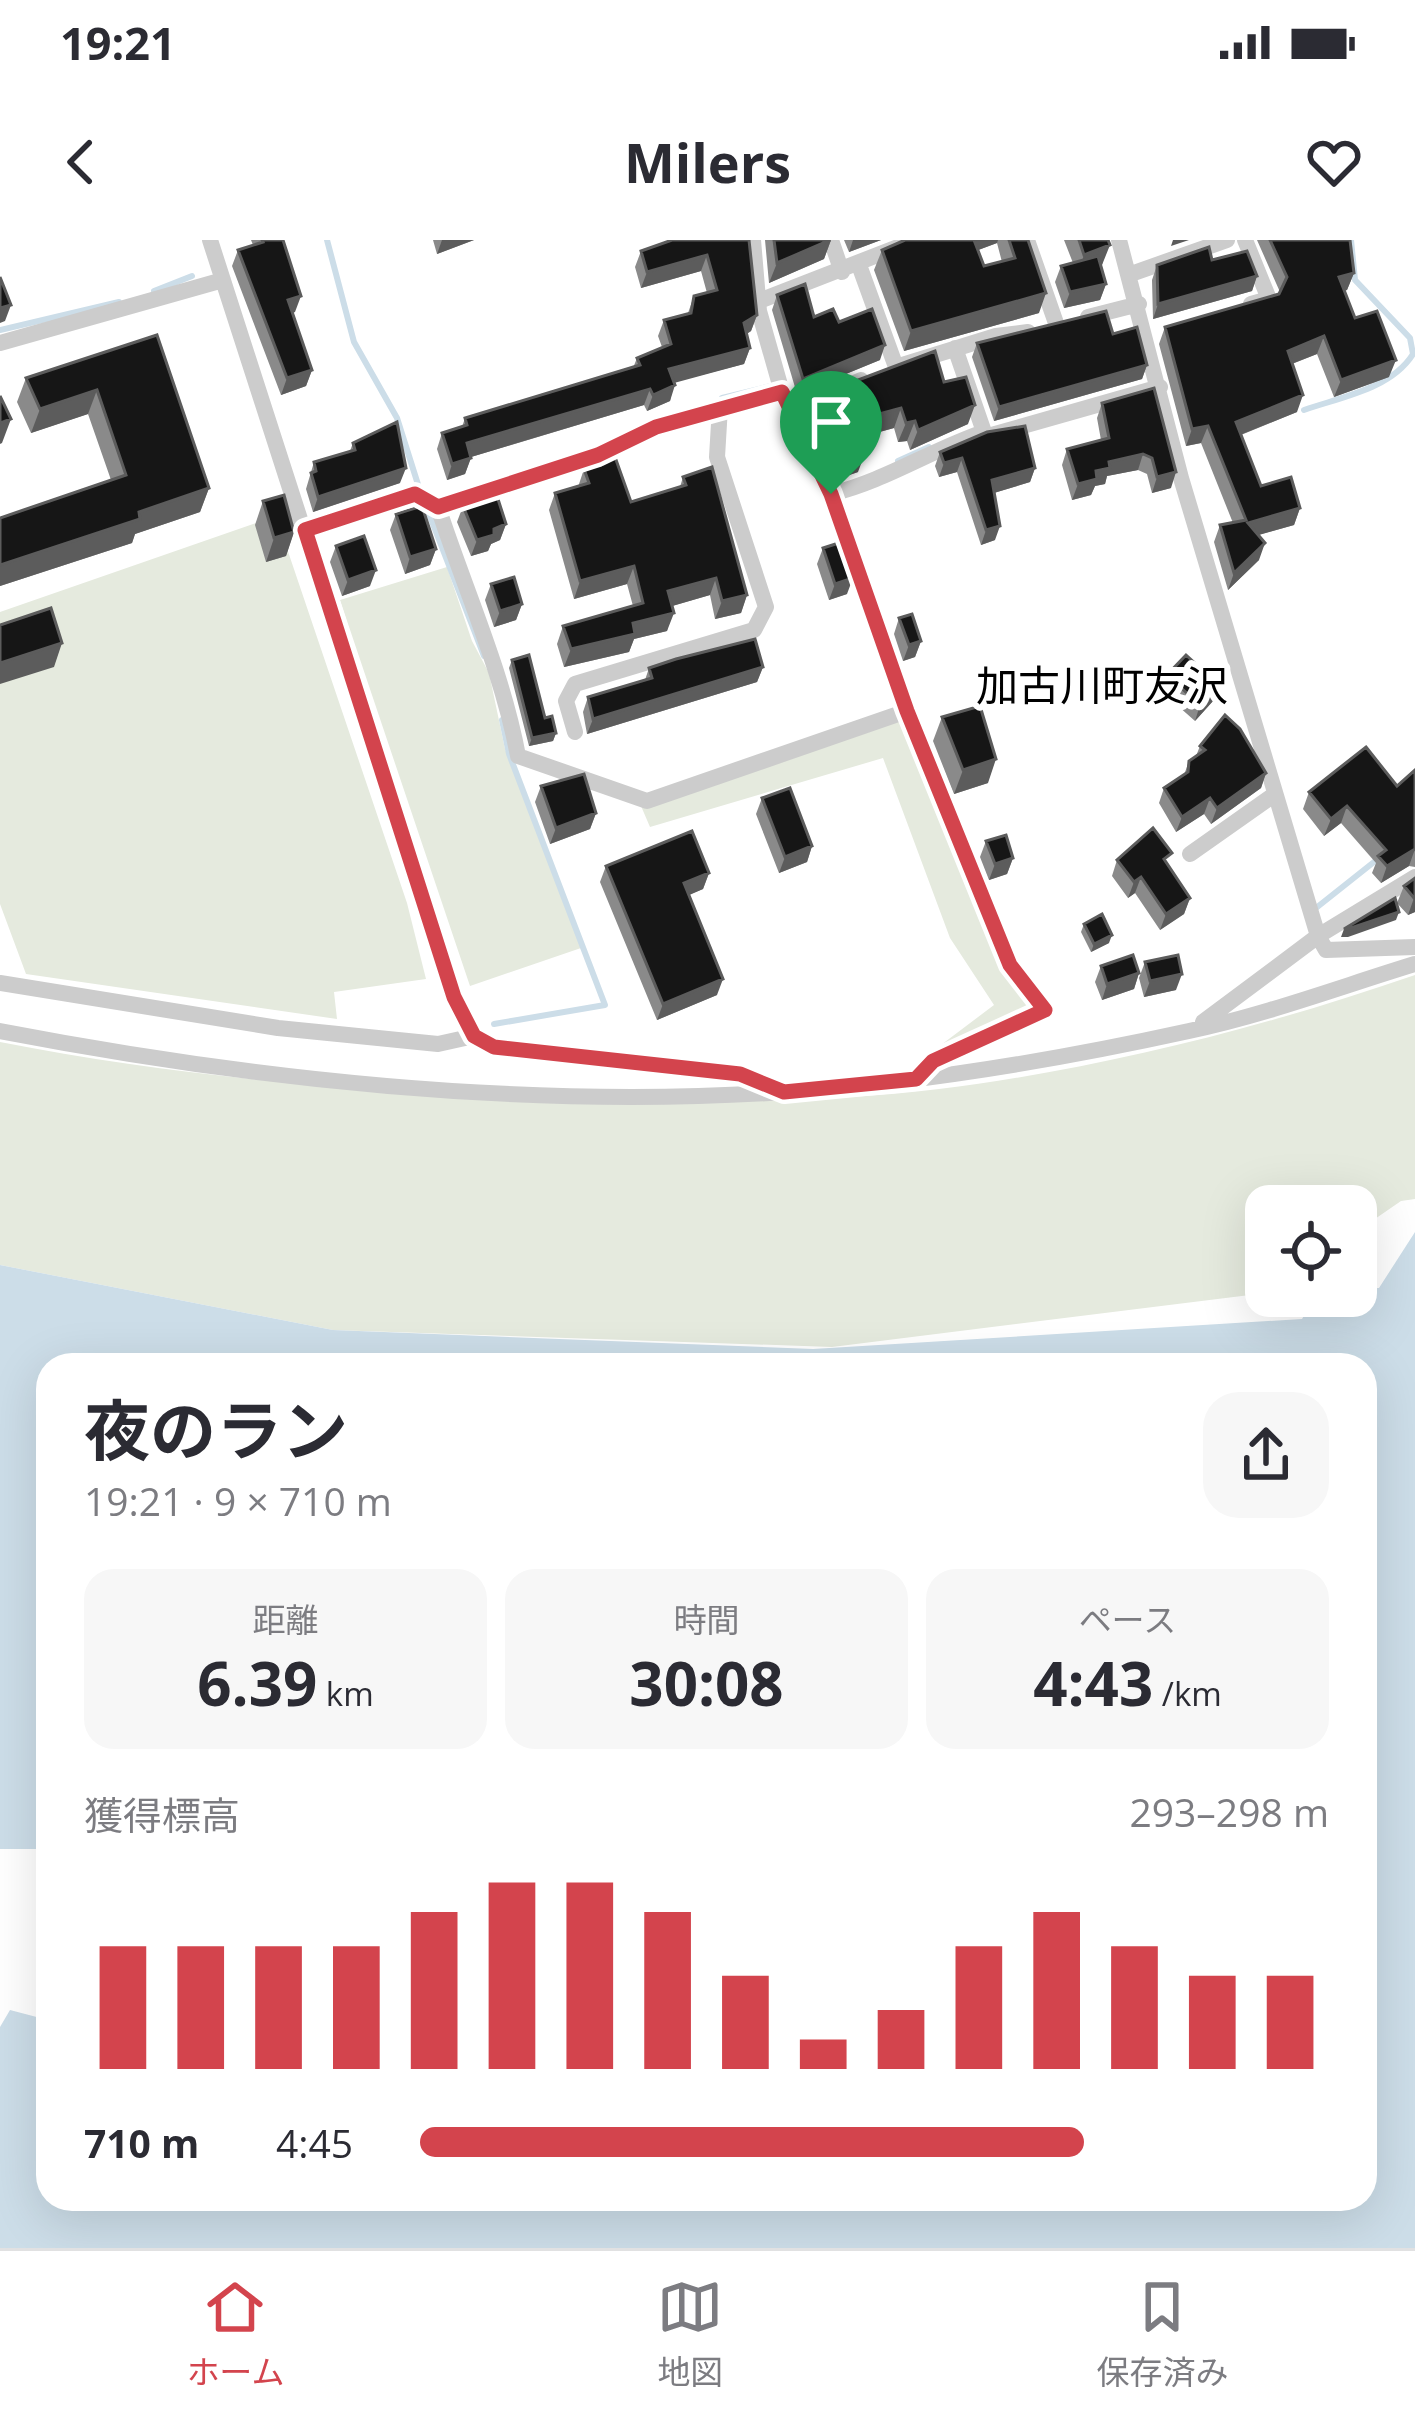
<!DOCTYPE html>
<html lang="ja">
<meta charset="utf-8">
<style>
:root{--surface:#fff;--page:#f7f7f7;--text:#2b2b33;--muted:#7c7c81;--line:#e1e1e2;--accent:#d3444d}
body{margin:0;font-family:"Open Sans","Noto Sans JP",sans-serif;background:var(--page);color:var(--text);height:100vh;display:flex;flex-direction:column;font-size:45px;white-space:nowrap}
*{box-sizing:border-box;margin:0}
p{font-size:39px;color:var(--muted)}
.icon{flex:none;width:66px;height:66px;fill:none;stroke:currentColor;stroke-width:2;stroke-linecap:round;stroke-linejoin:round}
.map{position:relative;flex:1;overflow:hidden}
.details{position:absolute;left:36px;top:1113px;width:1341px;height:858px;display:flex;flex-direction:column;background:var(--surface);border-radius:36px;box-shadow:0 12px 48px #0002}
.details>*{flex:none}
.fabs{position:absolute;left:1245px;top:945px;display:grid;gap:24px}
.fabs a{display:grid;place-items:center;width:132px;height:132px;border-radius:24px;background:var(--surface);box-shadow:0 12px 48px #0002;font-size:60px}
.pin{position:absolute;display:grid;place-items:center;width:102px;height:102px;color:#fff;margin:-123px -51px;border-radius:50% 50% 50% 0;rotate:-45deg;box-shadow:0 0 12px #0007}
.pin .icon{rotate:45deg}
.round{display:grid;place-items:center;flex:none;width:126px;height:126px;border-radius:36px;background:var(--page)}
.headline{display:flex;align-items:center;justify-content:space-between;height:204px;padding:0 48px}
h1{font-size:66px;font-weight:700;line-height:90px}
.metrics{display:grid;grid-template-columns:repeat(3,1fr);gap:18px;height:204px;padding:12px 48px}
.metrics div{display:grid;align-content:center;border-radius:30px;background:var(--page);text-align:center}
.metrics b{font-size:60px;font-weight:700}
.metrics small{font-size:33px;font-weight:400}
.metrics p{font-size:33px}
.chart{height:336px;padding:24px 48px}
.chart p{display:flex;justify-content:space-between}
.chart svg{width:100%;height:216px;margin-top:12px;stroke:var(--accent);stroke-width:6}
ul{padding:0 48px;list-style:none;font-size:39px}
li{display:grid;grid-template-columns:192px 144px 1fr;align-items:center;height:90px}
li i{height:30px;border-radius:15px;background:var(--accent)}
.status{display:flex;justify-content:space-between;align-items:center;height:84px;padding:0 60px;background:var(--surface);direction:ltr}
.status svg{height:33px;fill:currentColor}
header{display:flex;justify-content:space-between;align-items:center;height:156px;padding:0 48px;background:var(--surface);font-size:54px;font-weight:700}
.tabs{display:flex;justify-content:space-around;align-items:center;height:168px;border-top:3px solid var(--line);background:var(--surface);font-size:33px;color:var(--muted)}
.tabs a{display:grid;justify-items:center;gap:6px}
.tabs .on{color:var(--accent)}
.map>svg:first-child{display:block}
</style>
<div class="status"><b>19:21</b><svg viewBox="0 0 49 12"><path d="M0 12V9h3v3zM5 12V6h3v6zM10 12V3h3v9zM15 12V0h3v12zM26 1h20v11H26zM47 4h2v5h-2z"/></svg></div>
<header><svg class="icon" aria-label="back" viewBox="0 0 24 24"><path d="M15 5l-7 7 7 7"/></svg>Milers<svg class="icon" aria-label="heart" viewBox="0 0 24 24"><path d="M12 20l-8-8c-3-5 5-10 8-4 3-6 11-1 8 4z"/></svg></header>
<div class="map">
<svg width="1415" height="2008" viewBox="0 0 1415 2008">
<rect width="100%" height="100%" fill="#fff"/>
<path fill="#e5eade" d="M276 276 407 663 426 739 334 752 337 779 26 734 0 664V372Z
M447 327 472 401 489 433 505 509 581 708 470 746 340 360Z
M900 479 1002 722 1033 770 936 816 933 811 994 765 950 698 883 518 650 587 641 566Z
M1415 735V959L1401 961 1356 992V966H1266V1053L832 1107 333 1090 0 1025V802C188 839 376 853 568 858 691 861 816 864 939 849 1100 829 1262 788 1415 735Z"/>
<path fill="#ccdde8" d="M1415 992V2008H0V1787L10 1770 48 1780V1959H1365V1125H48V1609H0V1025L333 1090 813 1109 1302 1079 1316 1056H1356V1049L1379 1048Z"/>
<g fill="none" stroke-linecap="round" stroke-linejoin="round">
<path stroke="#ccdde8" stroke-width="6" d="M327 0 354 102 397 178 421 254
M154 51 192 36
M0 90 119 62
M722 158 771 146
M1304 170C1341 157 1391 149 1413 114L1410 98 1355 40 1351 0
M898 221 929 207
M426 266 484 416
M1316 668 1379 618
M494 784 605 765 509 514 502 480"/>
<path stroke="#ccc" stroke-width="16" d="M210 0 454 757 474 796 494 807 740 834 777 849
M753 0 759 71 782 152 831 254 907 471 1010 725 1045 770 933 821 916 839
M831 0 842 32
M1027 0 1057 86
M1119 0 1181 238 1318 696 1326 710 1415 707
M1245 0 1269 59 1251 64
M859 25 896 127 996 96 1028 92
M1131 34 1227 0
M759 61 916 0
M1088 77 1139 64
M0 103 223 40
M955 108 984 192
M790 171 861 140
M831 254C885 241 931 210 984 192L988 196 1160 147
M438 267 598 215 656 187 782 152
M305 290 415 254 438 267C465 350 502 430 518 516L647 561 907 471
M575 492 566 461 575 444 754 390 766 367 717 217 720 167
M1190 614 1275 554
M0 743 278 788 438 804 474 796
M1203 782 1318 696 1415 637
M0 791C255 840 526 869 785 852 920 843 1057 820 1189 791 1265 775 1340 747 1415 724"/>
</g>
<path fill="#8a8a8a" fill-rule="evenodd" d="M251 0H283L295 72 292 73 312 130 306 146 281 155 232 26 238 10 253 5Z
M433 0H474L437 14Z
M749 0 757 75 751 91 747 94 750 108 744 124 674 142 670 161 647 171 644 165 471 217 465 234 447 240 437 209 442 193 462 187 465 178 633 128 637 118 662 107 658 96 664 80 688 73 694 56 707 53 701 31 641 48 635 27 641 11Z
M765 0H831L824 19 769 43Z
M844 0H881L849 12Z
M905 0H1028L1039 73 904 111 874 30 882 10ZM997 3 1002 22 984 26 978 10Z
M1064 0H1108L1102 25 1100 26 1106 44 1100 60 1064 68 1055 42 1061 26 1073 23Z
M1257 0H1350L1354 33 1347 50 1344 51 1355 78 1389 137 1334 157 1317 114 1292 124 1297 172 1241 195 1261 246 1300 268 1294 285 1258 295 1259 320 1228 350 1214 302 1220 285 1233 283 1201 203 1186 206 1159 104 1165 87 1279 54 1280 52Z
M1157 25 1257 36 1252 51 1153 79 1152 40Z
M777 55 814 77 839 82 880 120 797 154 772 70Z
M157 95 209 248 200 272 135 294 132 303 0 346V278L111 240 88 174 31 193 17 162 26 138Z
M977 103 1147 125 1142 139 994 181 972 117Z
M944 142 968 184 910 210 907 201 898 202 894 188 858 198V232L838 239 820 199 826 183 842 178 838 165 845 145Z
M1154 148 1171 248 1152 253 1147 234 1138 230 1107 236 1105 244 1095 246 1091 255 1072 260 1062 225 1067 209 1101 200 1097 178 1102 163Z
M353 203 400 243 313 272 306 249 314 222 350 211Z
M940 212 1035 228 1030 242 994 253 995 300 981 305 957 232 939 237 935 226Z
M584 229 631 262 680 247 683 237 747 355 741 373 715 379 710 355 672 366 667 391 634 399 629 412 564 427 557 404 563 386 633 366 627 344 574 359 549 270 555 253 578 247Z
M263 261 294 292 286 316 266 322 255 285Z
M463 266 506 284 500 300 491 304 488 311 471 316 457 282Z
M396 274 436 309 430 325 405 334 390 290Z
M336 306 370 346 342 356 330 322Z
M823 308 847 354 829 360 817 324Z
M491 344 522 364 516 380 494 387 485 360Z
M899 378 921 401 915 417 903 421 894 394Z
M512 420 545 478 556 493 553 501 529 506 509 428Z
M763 427 757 442 587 494 583 472 588 457 645 440 649 428Z
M1167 435 1219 445 1213 461 1195 481 1161 451Z
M942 477 988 543 954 554 933 501Z
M1200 506 1266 533 1261 548 1211 584 1204 574 1176 592 1159 563 1164 548 1184 535 1189 521 1196 516Z
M1415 530V627L1409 626 1381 643 1372 633 1376 623 1341 583 1324 596 1303 569 1309 552 1397 546Z
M541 546 596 573 590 589 550 604 535 562Z
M762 558 812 606 807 622 779 633 756 574Z
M986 601 1013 618 1007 634 989 640 980 617Z
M1117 620 1168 624 1190 658 1184 674 1160 690 1135 653 1128 658 1112 636Z
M606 626 709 633 703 649 688 655 717 755 657 780 600 642Z
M1415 638V672L1408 675 1397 663 1404 646Z
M1084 684 1109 703 1091 712 1081 692Z
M1145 722 1176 750 1144 757 1139 738Z
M1101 726 1139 733 1134 749 1102 760 1095 742Z"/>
<path fill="#5c5c5c" d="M442 0H474L437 14Z
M831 0 824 19 769 43 777 23Z
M853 0H881L849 12Z
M970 0H998L997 3 965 15Z
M1173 0H1189L1171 6Z
M1110 5 1102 25 1077 35 1084 15Z
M707 15 701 31 641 48 647 32Z
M1354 33 1347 50 1332 54 1339 37Z
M1257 36 1252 51 1153 79 1158 64Z
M1106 44 1100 60 1064 68 1070 52Z
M1046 53 1039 73 904 111 911 91Z
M301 56 295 72 282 76 288 60Z
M11 65 5 81 0 83V68Z
M757 75 751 91 738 99 744 83Z
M1324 96 1317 114 1281 128 1288 111Z
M885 105 880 120 797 154 803 139Z
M750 108 744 124 663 146 669 129Z
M1396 120 1389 137 1334 157 1341 140Z
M1147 125 1142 139 994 181 999 167Z
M312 130 306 146 281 155 287 138Z
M675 145 670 161 647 171 653 155Z
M650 149 644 165 461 220 467 203Z
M97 150 88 174 31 193 40 169Z
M1303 155 1297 172 1230 199 1236 182Z
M975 165 968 184 910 210 918 190Z
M901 168 894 188 850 200 857 180Z
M11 179 2 203 0 204V183Z
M915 181 907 201 898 202 906 183Z
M1208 186 1201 203 1186 206 1192 189Z
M1143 214 1138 230 1107 236 1105 244 1095 246 1091 255 1072 260 1078 244 1109 222Z
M864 216 858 232 838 239 844 223Z
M471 218 465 234 447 240 452 224Z
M962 218 957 232 939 237 944 223Z
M406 228 400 243 313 272 318 257Z
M1035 228 1030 242 987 255 992 240Z
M1176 232 1171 248 1152 253 1157 237Z
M209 248 200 272 135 294 132 303 0 346V325L139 272Z
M1300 268 1294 285 1241 300 1248 283Z
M506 284 500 300 491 304 488 311 471 316 477 300 494 289Z
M1000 286 995 300 981 305 986 290Z
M294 292 286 316 266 322 274 298Z
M1265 303 1259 320 1228 350 1234 333Z
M436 309 430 325 405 334 410 317Z
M634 326 627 344 574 359 580 341Z
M376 330 370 346 342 356 348 340Z
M716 338 710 355 662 369 668 351Z
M853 338 847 354 829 360 835 344Z
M747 355 741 373 715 379 722 361Z
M522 364 516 380 494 387 500 371Z
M674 373 667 391 634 399 629 412 564 427 571 409 633 383Z
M921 401 915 417 903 421 909 405Z
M62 403 54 427 0 444V423Z
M763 427 757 442 587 494 593 479Z
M1219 445 1213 461 1195 481 1200 465Z
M556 493 553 501 529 506 532 498Z
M996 519 988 543 954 554 963 530Z
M1266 533 1261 548 1211 584 1217 568Z
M1210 558 1204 574 1176 592 1182 577Z
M1347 566 1341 583 1324 596 1331 579Z
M596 573 590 589 550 604 556 588Z
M812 606 807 622 779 633 785 617Z
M1415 609 1409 626 1381 643 1387 626Z
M1013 618 1007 634 989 640 995 624Z
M709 633 703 649 678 660 684 643Z
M1141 637 1135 653 1128 658 1134 642Z
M1415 657V672L1408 675 1414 658Z
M1190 658 1184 674 1160 690 1166 674Z
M1399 672 1396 680 1348 697H1341L1344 689Z
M1112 695 1109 703 1091 712 1094 704Z
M1139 733 1134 749 1102 760 1107 744Z
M1182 734 1176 750 1144 757 1150 741Z
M723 739 717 755 657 780 663 764Z"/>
<path fill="#161616" stroke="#5c5c5c" stroke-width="3" d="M262 0H283L301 56 288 60 312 130 287 138 238 10 263 2Z
M672 0H749L757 75 744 83 750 108 669 129 675 145 653 155 650 149 467 203 471 218 452 224 442 193 467 185 465 178 640 125 637 118 671 104 664 80 691 73 694 56 717 50 707 15 647 32 641 11Z
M774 0H830L777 23Z
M905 0H974L984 26 1015 18 1009 0H1028L1046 53 911 91 882 10Z
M1079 0H1108L1110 5 1084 15Z
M1270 0H1350L1354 33 1339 37 1355 78 1377 71 1396 120 1341 140 1324 96 1288 111 1303 155 1236 182 1261 246 1291 237 1300 268 1248 283 1265 303 1234 333 1220 285 1246 280 1208 186 1192 189 1165 87 1279 54 1287 37Z
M1209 7 1212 20 1247 11 1257 36 1158 64 1157 25Z
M1098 16 1106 44 1070 52 1061 26Z
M0 37 11 65 0 68Z
M805 44 814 77 833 69 839 82 872 69 885 105 803 139 777 55Z
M1106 71 1113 94 1137 87 1147 125 999 167 977 103Z
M157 95 209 248 139 272 140 279 0 325V278L126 235 97 150 40 169 26 138Z
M935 111 944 142 966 137 975 165 918 190 915 181 906 183 901 168 857 180 845 145Z
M1154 148 1176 232 1157 237 1152 218 1143 214 1109 222 1110 228 1096 231 1097 239 1078 244 1067 209 1109 198 1102 163Z
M0 156 11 179 0 183Z
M850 176 864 216 844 223 826 183Z
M397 182 406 228 318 257 311 233 316 231 314 222 355 210 353 203Z
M1025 186 1035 228 992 240 1000 286 986 290 962 218 944 223 940 212 987 192Z
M615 217 631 262 686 245 683 237 712 227 747 355 722 361 716 338 668 351 674 373 633 383 635 394 571 409 563 386 643 363 634 326 580 341 555 253 589 243 584 229Z
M284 255 294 292 274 298 263 261Z
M497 256 506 284 494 289V295L477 300 463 266Z
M422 266 436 309 410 317 396 274Z
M364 296 376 330 348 340 336 306Z
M842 302 853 338 835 344 823 308Z
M514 337 522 364 500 371 491 344Z
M51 368 62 403 0 423V385Z
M912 374 921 401 909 405 899 378Z
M755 399 763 427 593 479 588 457 652 438 649 428 676 419Z
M529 415 545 478 552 476 556 493 532 498 512 420Z
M1186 415 1219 445 1200 465 1167 435Z
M980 466 996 519 963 530 942 477Z
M1225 475 1240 489 1266 533 1217 568 1210 558 1182 577 1164 548 1188 532 1189 521 1205 510 1200 506Z
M1366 507 1397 546 1415 530V609L1387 626 1378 616 1386 610 1347 566 1331 579 1309 552Z
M584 534 596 573 556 588 541 546Z
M790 548 812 606 785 617 762 558Z
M1153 588 1172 613 1164 619 1190 658 1166 674 1141 637 1134 642 1117 620Z
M692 591 709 633 684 643 723 739 663 764 606 626Z
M1006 595 1013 618 995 624 986 601Z
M1415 638V657L1414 658 1404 646Z
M1395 658 1399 672 1351 688 1344 689Z
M1102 674 1112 695 1094 704 1084 684Z
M1133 715 1139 733 1107 744 1101 726Z
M1178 715 1182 734 1150 741 1145 722Z"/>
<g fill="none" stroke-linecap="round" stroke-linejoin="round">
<g stroke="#fff" stroke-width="24">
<path id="route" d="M782 152 831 254 907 471 1010 725 1045 770 933 821 916 839 784 852 740 834 494 807 474 796 454 757 305 290 415 254 438 267 598 215 656 187Z"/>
</g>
<use href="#route" stroke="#d3444d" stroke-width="15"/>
</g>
<g text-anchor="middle" stroke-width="12" stroke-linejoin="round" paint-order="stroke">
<g font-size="42" fill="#000" stroke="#fff">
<text x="1102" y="461">加古川町友沢</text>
</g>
</g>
</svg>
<div class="fabs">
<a><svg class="icon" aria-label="locate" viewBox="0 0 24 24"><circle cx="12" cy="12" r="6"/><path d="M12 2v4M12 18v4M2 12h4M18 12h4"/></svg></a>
</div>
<div class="pin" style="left:831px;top:254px;background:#1e9e55"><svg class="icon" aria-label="arrive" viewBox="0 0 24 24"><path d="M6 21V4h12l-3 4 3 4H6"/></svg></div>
<section class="details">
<div class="headline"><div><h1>夜のラン</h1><p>19:21 · 9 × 710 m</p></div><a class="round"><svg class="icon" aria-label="share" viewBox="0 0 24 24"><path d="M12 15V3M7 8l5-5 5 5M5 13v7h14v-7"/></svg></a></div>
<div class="metrics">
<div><p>距離</p><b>6.39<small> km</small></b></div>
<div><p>時間</p><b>30:08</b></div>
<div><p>ペース</p><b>4:43<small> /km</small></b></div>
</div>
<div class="chart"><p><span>獲得標高</span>293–298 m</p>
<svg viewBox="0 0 160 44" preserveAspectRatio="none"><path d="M5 44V19M15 44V19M25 44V19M35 44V19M45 44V12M55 44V6M65 44V6M75 44V12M85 44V25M95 44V38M105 44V32M115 44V19M125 44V12M135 44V19M145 44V25M155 44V25"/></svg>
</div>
<ul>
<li><b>710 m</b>4:45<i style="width:73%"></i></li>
</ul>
</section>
</div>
<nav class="tabs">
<a class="on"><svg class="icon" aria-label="home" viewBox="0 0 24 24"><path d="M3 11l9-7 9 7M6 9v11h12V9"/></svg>ホーム</a>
<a><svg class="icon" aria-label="map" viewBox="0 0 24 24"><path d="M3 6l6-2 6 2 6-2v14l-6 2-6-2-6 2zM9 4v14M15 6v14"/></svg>地図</a>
<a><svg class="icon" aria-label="saved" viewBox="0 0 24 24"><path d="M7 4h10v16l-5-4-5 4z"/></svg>保存済み</a>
</nav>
